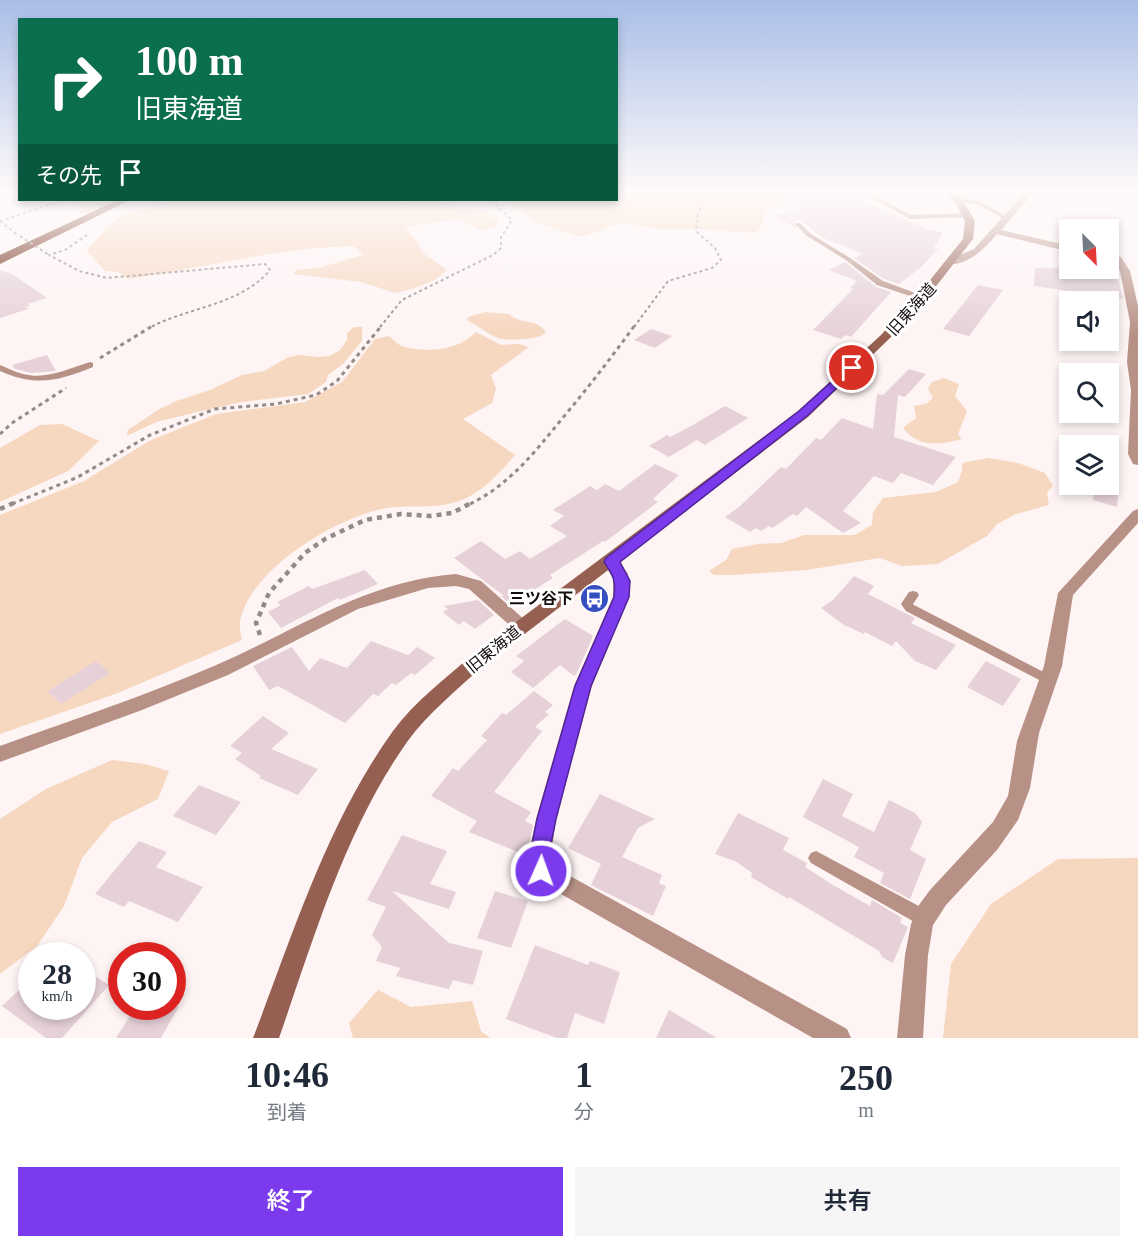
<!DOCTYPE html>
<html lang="ja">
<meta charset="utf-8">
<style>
:root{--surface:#fff;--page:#f6f6f7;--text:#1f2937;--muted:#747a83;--accent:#7c3aed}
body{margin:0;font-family:"Times New Roman","Noto Sans JP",serif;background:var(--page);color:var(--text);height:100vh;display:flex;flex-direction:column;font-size:22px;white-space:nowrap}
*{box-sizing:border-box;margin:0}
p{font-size:20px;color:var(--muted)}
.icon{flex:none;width:33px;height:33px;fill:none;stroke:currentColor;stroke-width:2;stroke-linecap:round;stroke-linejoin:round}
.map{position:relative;height:1038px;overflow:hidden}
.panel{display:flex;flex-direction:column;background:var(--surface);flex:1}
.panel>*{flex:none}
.banner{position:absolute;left:18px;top:18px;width:600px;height:183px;border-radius:0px;box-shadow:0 3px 9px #0003;background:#0b6e4f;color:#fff;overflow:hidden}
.needle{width:39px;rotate:156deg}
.fabs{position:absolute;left:1059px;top:219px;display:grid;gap:12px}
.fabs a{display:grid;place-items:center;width:60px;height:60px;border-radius:0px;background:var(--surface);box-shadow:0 3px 9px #0003;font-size:30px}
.speed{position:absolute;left:18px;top:942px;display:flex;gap:12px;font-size:30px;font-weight:700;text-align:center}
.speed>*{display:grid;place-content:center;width:78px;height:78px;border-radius:50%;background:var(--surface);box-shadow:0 3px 9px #0003;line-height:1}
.speed small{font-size:15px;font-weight:400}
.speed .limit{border:9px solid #d22;background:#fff;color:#111}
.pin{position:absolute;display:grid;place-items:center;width:51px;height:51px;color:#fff;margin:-26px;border:3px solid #fff;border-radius:50%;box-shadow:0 2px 6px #0007}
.me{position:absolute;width:66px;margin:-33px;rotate:2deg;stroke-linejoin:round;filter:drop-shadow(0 0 4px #0008)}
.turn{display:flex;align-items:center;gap:21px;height:126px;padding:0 18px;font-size:27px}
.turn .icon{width:78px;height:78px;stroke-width:2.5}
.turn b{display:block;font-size:42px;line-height:51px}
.then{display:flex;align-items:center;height:57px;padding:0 18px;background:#0003;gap:12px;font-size:22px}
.eta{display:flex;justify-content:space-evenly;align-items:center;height:102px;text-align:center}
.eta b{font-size:36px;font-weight:600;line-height:42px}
.primary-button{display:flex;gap:12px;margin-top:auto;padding:12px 18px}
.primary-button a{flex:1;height:69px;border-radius:0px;background:var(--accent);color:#fff;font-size:24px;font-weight:600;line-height:69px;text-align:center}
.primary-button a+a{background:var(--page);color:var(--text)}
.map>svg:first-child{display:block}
.green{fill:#f6d7c0}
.building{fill:#e6d1d8}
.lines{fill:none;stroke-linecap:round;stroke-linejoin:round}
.path-far2{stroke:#938a8a;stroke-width:2;stroke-dasharray:3 3;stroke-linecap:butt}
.path-far1{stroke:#938a8a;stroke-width:3;stroke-dasharray:4 4;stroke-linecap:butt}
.path{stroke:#938a8a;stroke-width:4.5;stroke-dasharray:5 5;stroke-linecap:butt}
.lane{fill:#b79186;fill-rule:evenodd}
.street{fill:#b79186;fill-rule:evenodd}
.secondary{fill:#956051;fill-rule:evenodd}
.highway{fill:#631c05;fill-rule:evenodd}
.path-bridge{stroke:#938a8a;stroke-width:2;stroke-dasharray:3 3;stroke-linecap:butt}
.route{fill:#7c3aed;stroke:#51269a;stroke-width:1.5}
.labels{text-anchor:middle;stroke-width:6;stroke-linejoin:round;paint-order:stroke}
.street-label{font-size:16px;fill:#150d0d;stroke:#fff}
.poi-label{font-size:16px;font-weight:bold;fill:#150d0d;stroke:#fff;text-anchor:end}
</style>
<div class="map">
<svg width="1138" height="1038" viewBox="0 0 1138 1038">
<rect width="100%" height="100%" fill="#fef4f4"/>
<!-- green -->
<g class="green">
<path d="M 617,191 L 775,191 L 783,202 L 776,206 L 767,207 L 761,227 L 755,233 L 700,229 L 656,229 L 622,222 L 584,236 L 575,235 L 536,222 L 515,208 L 510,200 L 616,200 Z"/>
<path d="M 75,200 L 117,200 L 94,212 L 81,214 L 80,212 L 84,205 L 73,201 Z"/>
<path d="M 188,200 L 391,200 L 396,202 L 484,211 L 499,220 L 494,228 L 481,230 L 458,219 L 405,227 L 417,241 L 423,253 L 447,270 L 435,280 L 412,289 L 395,293 L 361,282 L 293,274 L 296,270 L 322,267 L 363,255 L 353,246 C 277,248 203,268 128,279 L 118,272 L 105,271 L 87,251 C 100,234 115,216 137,210 C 155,206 171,209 188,200 Z"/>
<path d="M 485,312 L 509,314 C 519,324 538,319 546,332 C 540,338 531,338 523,339 C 492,342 493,334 467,320 L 468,317 Z"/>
<path d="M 354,327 L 362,327 L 362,341 L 343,364 L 328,375 L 326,382 L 308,394 L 242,402 L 202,411 L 156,422 L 127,436 L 128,430 L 158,410 L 176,401 L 210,390 L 242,375 L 264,371 L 287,358 L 298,355 L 319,357 L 330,356 L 340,350 L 347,340 L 347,333 Z"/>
<path d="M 476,332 L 501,345 L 519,344 L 529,347 L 491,375 L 496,389 L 492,403 L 463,419 L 515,455 C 499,473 482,493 459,501 C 435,510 410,504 386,508 C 337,517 249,569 240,622 C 239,628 241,635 242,640 L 118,693 L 0,734 L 0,515 L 84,481 L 149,441 L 216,414 L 305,402 L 342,382 L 375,339 L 389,336 C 394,340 399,346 405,347 C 428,353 460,350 476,332 Z"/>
<path d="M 944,378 L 959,384 L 955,396 L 967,411 L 958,434 L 962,439 C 940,445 918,448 903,428 L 916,418 L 914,406 L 926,404 L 933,398 L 928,389 L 932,382 Z"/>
<path d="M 62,424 L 99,441 L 68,471 L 0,502 L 0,448 L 40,425 Z"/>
<path d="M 988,458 L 1018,463 L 1045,473 L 1053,486 L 1047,492 L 1049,505 L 1016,514 L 997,524 L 987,536 L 938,564 L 902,566 L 880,558 L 807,570 L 732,575 L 714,575 L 709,571 L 726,560 L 732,549 L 758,544 L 781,543 L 804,535 L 854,535 L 872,525 L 873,512 L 883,498 L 936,492 L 958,482 L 962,471 L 962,463 Z"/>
<path d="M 112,760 L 145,764 L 169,771 L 158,799 L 112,822 L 82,858 L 64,906 L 37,946 L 0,974 L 0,819 L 46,789 Z"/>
<path d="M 1138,858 L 1138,1038 L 943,1038 L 951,964 L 991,904 L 1058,859 Z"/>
<path d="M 378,990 L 411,1007 L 472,1001 L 481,1031 L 490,1038 L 353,1038 L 349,1023 Z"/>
</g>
<!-- building -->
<g class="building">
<path d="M 835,194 L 855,194 L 868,203 L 930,230 L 943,233 L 934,248 L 938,249 L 921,267 L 899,284 L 884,279 L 854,258 L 863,254 L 821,237 L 802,221 L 794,221 L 797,229 L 773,215 L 801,209 L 786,200 Z"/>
<path d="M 845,262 L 876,287 L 891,292 L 851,337 L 845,335 L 841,339 L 813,330 L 853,289 L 850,288 L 857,281 L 829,270 Z"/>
<path d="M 1035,268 L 1116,269 L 1123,299 L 1034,286 Z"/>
<path d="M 0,271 L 11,273 L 47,298 L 28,304 L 30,306 L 26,307 L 28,309 L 0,318 Z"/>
<path d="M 978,285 L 1003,290 L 969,336 L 943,329 Z"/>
<path d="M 651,329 L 672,336 L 655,348 L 634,340 Z"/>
<path d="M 47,355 L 56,371 L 32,373 L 15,369 L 12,365 Z"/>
<path d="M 909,369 L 926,374 L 905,397 L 898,395 L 894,437 L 956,457 L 933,485 L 901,473 L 893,483 L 874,476 L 843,511 L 861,523 L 843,533 L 806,507 L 797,516 L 793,514 L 772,528 L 769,526 L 761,531 L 756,528 L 750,532 L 725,517 L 739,507 L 781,467 L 786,469 L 816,438 L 821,440 L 842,418 L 873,429 L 877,394 L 883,395 Z"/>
<path d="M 725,406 L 748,418 L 705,445 L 697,440 L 669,457 L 649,446 L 667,435 L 670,437 L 693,425 Z"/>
<path d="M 655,464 L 679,475 L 653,499 L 658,502 L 605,542 L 603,541 L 550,575 L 553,578 L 518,600 L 517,599 L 510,604 L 501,596 L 504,596 L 454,558 L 481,541 L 505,559 L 520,551 L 530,559 L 567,536 L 550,526 L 564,516 L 553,510 L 590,486 L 597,490 L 605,484 L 619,491 Z"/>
<path d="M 1095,484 L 1119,489 L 1117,507 L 1093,500 Z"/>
<path d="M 365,570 L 378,584 L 340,600 L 338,598 L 281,628 L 268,612 L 281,605 L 277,602 L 309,586 L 312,589 Z"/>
<path d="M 854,576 L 874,586 L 868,594 L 915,618 L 911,623 L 956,645 L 936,670 L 915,661 L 896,641 L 892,646 L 865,632 L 864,634 L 844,625 L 821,608 L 833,600 Z"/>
<path d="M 478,600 L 494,615 L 475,629 L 464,621 L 459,625 L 443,612 L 448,609 L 444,606 Z"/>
<path d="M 565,619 L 593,636 L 577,673 L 574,676 L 560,665 L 533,688 L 511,672 L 524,661 L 516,656 Z"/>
<path d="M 371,641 L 408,655 L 417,647 L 435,658 L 415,675 L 411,673 L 396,685 L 392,683 L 378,696 L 373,694 L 345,723 L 278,686 L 269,690 L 253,666 L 292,647 L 309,671 L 320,658 L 347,668 Z"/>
<path d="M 96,661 L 110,673 L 61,704 L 48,691 Z"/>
<path d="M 986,661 L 1021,679 L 1003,706 L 967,687 Z"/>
<path d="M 534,691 L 553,705 L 545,712 L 549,714 L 535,727 L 542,731 L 494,792 L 531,812 L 525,821 L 533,825 L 530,840 L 523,854 L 469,832 L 477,821 L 431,796 L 453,768 L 458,771 L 487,740 L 481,736 L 502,713 L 506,715 Z"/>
<path d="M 263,716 L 289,733 L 271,749 L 318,769 L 298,795 L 259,778 L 261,776 L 235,759 L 242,753 L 230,746 Z"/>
<path d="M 823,779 L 853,794 L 842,816 L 874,832 L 889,800 L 915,813 L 922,822 L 910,850 L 926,859 L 910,899 L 880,883 L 884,873 L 854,857 L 859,847 L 803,817 Z"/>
<path d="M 199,785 L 241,802 L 216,835 L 173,816 Z"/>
<path d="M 600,794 L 655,819 L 638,828 L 622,857 L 662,875 L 659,883 L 666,886 L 653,916 L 591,885 L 601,864 L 568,848 Z"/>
<path d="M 738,813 L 789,838 L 783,850 L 807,863 L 805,867 L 833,885 L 870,906 L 872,900 L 902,918 L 900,923 L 908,927 L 893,963 L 882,957 L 879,951 L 789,897 L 788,899 L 751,877 L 752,873 L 737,862 L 715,854 Z"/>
<path d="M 402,835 L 447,851 L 430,884 L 456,892 L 449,909 L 392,891 L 449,943 L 483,951 L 473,985 L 453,980 L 449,989 L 423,983 L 396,976 L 400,968 L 376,961 L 382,947 L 372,935 L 386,907 L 367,900 Z"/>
<path d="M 139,841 L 167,852 L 156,867 L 203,887 L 178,922 L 129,901 L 124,907 L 95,894 Z"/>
<path d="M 495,891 L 528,901 L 511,948 L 477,938 Z"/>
<path d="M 535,945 L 588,965 L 590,961 L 620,972 L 604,1024 L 575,1013 L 567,1038 L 557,1038 L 506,1019 Z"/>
<path d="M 82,968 L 109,985 L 62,1038 L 46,1038 L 2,1006 L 32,978 L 32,1006 L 82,1006 Z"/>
<path d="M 136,1006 L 179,1006 L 161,1038 L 116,1038 Z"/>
<path d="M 669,1010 L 717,1038 L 656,1038 Z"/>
</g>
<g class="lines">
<!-- path-far2 -->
<g class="path-far2">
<path d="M 0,221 L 65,200"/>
<path d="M 0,221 L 19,236"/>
<path d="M 87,235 L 65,250 L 49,255 L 79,271 L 107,278 L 265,264 L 270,270 C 241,305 189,307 151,327"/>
<path d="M 380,327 L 402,300 L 493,255 L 501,248 L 501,237 L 512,220 L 491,200"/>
<path d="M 634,327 L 668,281 L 712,268 L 721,260 L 715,248 L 697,232 L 696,223 L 705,191"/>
</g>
<!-- path-far1 -->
<g class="path-far1">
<path d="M 100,358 L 154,325"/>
<path d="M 0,434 L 12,423 L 66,388"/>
<path d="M 12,504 L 78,477 L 150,435 L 215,409 L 276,404 L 316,395 L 337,381 L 382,325"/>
<path d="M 470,504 C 509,485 534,453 561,420 C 587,389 611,358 635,325"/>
</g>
<!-- path -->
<g class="path">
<path d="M 0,509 L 16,502"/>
<path d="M 260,635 L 256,623 L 269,593 L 305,553 L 325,539 L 365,520 L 401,514 L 430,516 L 452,513 L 473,502"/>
</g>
<!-- lane -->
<g class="lane">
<path d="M 809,191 L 834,191 L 831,193 L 811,194 Z"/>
<path d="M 858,191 L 866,191 L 911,215 L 968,213 L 971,215 L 968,217 L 910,219 Z"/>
<path d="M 959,199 L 979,201 L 1009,218 L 1004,219 L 976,204 L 957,202 L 957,200 Z"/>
<path d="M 796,223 L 800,223 L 811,234 L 850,258 L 883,281 L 926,297 L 919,299 L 877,285 L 846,260 L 807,236 L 796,225 Z"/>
<path d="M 90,362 L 93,363 L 93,367 C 59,381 35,387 0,371 L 0,365 C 8,368 15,372 23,374 C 47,380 67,369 90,362 Z"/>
<path d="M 913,591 L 917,592 L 919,595 L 913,604 L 914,605 L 1053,677 L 1055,680 L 1053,683 L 1049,685 L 1045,683 L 906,611 L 901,604 L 909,592 Z"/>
<path d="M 816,851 L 930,912 L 932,918 L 930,924 L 924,926 L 918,924 L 811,863 L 808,858 L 811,853 Z"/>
</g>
<!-- street -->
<g class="street">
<path d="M 1026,191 L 1035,191 L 1001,230 L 1070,246 L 1070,252 L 997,234 C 985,248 968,266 948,264 L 948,260 L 974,249 Z"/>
<path d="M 1108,254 L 1121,257 L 1130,271 L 1138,306 L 1138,465 L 1133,464 L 1128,454 L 1131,390 L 1127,362 L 1130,322 L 1120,271 L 1113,261 L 1108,260 Z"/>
<path d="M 1138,509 L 1138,523 L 1073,595 L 1062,666 L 1039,733 L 1030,788 L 1018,820 L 997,850 L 946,905 L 933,925 L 928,955 L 923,1038 L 897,1038 L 905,955 L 911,924 L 919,905 L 930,890 L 993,822 L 1008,796 L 1017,741 L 1044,666 L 1058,593 L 1133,511 Z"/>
<path d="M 611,557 L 617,558 L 628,574 L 629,597 L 592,686 L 556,819 L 551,854 L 552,866 L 847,1029 L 851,1038 L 813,1038 L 533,878 L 530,871 L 529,854 L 536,819 L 574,686 L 613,597 L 613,578 L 603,562 L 605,558 Z"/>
<path d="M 456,574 L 481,581 L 527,622 L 530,626 L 527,630 L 521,632 L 515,630 L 469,589 L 456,586 L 428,588 L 358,609 L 228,675 L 142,710 L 0,762 L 0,746 C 72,720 144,696 214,666 C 296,631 364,581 456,574 Z"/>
</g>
<!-- secondary -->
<path class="secondary" d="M 944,191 L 953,191 L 962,199 L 975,221 L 973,239 L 930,294 L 889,339 L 808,417 L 484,665 C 458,689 428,713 407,742 C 345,830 314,938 279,1038 L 253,1038 C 293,934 327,823 393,731 C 414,702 445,679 472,655 L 798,411 L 881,335 L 922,290 L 963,239 L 965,221 L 955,202 Z"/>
<!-- highway -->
<path class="highway" d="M 118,200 L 130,200 L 0,264 L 0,255 Z"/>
<!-- path-bridge -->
<path class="path-bridge" d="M 20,236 L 49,255"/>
</g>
<!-- sky -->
<linearGradient id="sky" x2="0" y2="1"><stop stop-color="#a9bee7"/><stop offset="0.57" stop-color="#fffafa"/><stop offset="1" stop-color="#fffafa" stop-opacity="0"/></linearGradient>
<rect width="1138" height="336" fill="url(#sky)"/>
<!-- route -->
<path class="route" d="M 852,365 L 858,368 L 856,370 L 807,416 L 620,562 L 630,581 L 629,597 L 591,686 L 556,819 L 549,854 L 551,871 L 548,877 L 541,880 L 534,877 L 530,854 L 537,819 L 575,686 L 614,597 C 616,580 613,575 604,562 L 606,558 L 799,411 L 849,366 Z"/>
<!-- icons -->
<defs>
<symbol id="bus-disc" viewBox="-11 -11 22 22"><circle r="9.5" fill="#354ec0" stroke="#fff"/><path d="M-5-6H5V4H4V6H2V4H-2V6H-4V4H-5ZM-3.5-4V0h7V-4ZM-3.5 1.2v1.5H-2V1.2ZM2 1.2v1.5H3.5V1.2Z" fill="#fff"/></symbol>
</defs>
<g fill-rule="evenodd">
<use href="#bus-disc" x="578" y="582" width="33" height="33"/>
</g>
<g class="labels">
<!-- street labels -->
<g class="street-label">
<text transform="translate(911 309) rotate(-48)" y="6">旧東海道</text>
<text transform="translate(493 649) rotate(-39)" y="6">旧東海道</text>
</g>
<!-- poi labels -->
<g class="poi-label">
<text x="573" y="604">三ツ谷下</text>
</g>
</g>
</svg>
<div class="fabs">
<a><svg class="needle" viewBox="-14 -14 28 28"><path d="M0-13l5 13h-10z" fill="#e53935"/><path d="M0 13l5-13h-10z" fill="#747a83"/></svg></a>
<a><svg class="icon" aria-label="sound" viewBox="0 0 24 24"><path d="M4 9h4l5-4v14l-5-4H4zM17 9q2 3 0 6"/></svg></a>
<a><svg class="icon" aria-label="search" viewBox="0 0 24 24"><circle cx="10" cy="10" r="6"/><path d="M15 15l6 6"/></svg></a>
<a><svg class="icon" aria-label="layers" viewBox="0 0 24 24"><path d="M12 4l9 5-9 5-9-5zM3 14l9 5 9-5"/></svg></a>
</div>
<div class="speed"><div>28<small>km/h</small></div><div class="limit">30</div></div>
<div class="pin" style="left:852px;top:368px;background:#d93025"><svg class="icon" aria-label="arrive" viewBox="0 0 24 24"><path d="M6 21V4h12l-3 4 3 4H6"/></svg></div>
<svg class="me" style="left:541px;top:871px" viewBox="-20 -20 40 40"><circle r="17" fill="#7c3aed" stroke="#fff" stroke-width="3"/><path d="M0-11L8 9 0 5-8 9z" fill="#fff"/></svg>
<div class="banner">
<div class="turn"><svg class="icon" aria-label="right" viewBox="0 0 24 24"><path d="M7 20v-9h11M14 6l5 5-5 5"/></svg><div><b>100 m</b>旧東海道</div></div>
<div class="then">その先<svg class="icon" aria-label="arrive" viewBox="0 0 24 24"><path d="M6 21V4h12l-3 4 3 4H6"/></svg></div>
</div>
</div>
<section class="panel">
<div class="eta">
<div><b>10:46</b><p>到着</p></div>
<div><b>1</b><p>分</p></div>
<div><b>250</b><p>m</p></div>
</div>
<div class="primary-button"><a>終了</a><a>共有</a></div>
</section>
